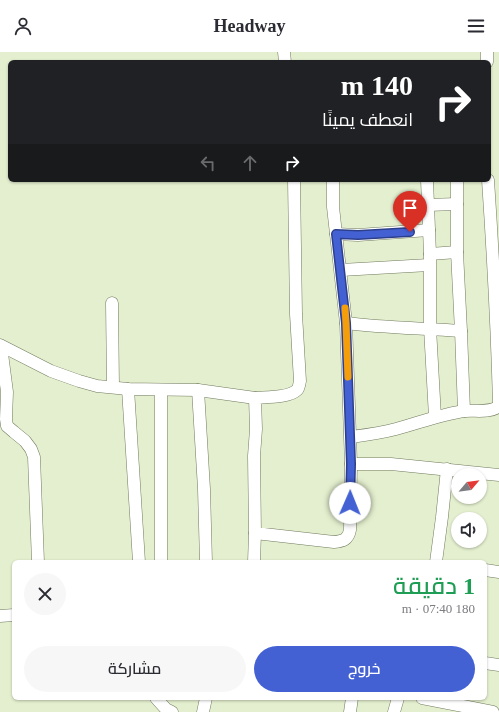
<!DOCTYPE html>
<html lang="ar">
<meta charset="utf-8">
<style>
:root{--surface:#fff;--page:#f7f7f7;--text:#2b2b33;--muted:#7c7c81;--accent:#4461d4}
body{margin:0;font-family:"Times New Roman",Cairo,serif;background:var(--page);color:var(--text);direction:rtl;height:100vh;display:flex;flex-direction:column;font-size:15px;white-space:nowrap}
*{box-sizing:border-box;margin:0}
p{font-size:13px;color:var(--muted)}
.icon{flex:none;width:22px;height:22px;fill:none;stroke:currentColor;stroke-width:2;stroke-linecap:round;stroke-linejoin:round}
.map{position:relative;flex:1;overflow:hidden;direction:ltr}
.drawer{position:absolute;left:12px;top:508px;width:475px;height:140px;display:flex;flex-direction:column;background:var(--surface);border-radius:6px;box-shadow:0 1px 3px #0004;direction:rtl}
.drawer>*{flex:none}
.top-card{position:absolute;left:8px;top:8px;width:483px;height:122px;border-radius:6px;box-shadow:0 1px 3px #0004;direction:rtl;background:#202124;color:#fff;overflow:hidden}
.needle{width:26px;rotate:61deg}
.tools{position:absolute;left:451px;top:416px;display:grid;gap:8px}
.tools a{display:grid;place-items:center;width:36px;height:36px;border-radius:50%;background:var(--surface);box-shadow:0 1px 3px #0004;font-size:20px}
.pin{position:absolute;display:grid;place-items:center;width:34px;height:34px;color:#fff;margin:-41px -17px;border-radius:50% 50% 50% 0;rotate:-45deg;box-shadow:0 0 4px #0007}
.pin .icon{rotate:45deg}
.me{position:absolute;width:44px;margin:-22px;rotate:1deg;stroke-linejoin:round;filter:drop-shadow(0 0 3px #0008)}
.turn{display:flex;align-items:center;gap:14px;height:84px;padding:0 12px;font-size:18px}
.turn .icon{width:52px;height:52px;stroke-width:2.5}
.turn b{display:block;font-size:28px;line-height:34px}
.lanes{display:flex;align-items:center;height:38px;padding:0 12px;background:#0003;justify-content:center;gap:20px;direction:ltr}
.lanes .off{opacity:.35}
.round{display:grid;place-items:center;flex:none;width:42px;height:42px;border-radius:21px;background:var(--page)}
.headline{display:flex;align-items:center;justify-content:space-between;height:68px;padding:0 12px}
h1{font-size:24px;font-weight:600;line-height:30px;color:#1e9e55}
.action{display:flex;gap:8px;margin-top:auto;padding:8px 12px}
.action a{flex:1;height:46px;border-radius:24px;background:var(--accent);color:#fff;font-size:16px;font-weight:600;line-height:46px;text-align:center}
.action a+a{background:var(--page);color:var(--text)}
header{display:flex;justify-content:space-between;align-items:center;height:52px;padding:0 12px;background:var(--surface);font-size:18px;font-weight:600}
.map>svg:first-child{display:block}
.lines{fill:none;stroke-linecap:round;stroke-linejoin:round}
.minor-casing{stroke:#707a5d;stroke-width:13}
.minor{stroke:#fff;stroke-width:12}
.route-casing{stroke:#2c3f8a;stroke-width:10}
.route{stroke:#4461d4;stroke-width:7}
.slow{stroke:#f59e0b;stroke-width:7}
</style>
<header><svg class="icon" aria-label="menu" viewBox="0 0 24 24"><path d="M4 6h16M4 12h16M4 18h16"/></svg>Headway<svg class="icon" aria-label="person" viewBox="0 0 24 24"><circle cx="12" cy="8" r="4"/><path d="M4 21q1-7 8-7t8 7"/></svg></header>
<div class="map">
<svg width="499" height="660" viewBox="0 0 499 660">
<rect width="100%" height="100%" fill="#e4efcf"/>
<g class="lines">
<defs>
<g id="minor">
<path d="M 284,0 L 285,10"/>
<path d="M 487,0 L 487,10"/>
<path d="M 294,128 L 296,262 L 300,329 C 299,333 299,336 297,338 C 289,346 265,345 255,346 L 256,377 L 254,404 L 255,481 L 334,490 C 343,489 348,488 350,478 L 351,412 L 346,271 L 333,155 L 333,128"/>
<path d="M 427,128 L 430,202 L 430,276 L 435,365"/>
<path d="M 457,128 L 457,200 L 461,279 L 464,359"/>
<path d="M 427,153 L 457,152"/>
<path d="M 336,182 L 358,183 L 429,178"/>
<path d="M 430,202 L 457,200"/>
<path d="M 341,218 L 429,213"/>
<path d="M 112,251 L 113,335"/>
<path d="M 346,271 C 385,276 423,276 461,279"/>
<path d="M 0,293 L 51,319 L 79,329 L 97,334 L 128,337 L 198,338 L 255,346"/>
<path d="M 1,294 L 7,340 L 6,367 L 7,374 L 14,380 L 25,389 L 31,397 L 34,405 L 38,510"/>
<path d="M 128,337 L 139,510"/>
<path d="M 161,338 L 161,510"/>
<path d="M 198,338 L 204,437 L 206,510"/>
<path d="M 351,385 C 366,383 381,381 396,377 C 419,371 441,362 465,359 C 475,358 489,361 498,355 L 499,351 C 497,277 493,202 488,128"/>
<path d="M 351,412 L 391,412 L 499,423"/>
<path d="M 254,510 L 255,481"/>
<path d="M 436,510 L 442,465 L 447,417"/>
<path d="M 485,518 L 499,520"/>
<path d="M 0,564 L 14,563"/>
<path d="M 485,611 L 499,613"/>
<path d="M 156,646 L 166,657 L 172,660"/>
<path d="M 422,646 L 493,660"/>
<path d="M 203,660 L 206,646"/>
<path d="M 350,660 L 352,646"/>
<path d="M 394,660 L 398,646"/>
</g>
</defs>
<!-- minor casing -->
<use href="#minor" class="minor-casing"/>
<!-- minor -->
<use href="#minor" class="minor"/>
</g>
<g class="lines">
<defs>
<path id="route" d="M 350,451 L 351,412 L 346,271 L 336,182 L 358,183 L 410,180"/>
</defs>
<!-- route casing -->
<use href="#route" class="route-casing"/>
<!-- route -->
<use href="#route" class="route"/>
<!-- slow -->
<path class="slow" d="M 345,256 L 346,271 L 348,325"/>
</g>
</svg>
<div class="tools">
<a><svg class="needle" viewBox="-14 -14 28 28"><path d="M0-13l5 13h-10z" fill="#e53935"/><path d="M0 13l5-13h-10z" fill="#7c7c81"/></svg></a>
<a><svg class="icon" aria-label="sound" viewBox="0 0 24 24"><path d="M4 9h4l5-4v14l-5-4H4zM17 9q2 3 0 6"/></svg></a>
</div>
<div class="pin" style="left:410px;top:180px;background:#d93025"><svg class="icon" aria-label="arrive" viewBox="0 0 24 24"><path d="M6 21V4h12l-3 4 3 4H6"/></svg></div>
<svg class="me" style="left:350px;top:451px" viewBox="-20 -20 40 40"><circle r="19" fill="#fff"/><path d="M0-13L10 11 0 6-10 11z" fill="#4461d4"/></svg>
<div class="top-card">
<div class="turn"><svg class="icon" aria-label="right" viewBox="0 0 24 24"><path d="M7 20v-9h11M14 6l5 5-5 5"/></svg><div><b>140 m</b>انعطف يمينًا</div></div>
<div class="lanes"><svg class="icon off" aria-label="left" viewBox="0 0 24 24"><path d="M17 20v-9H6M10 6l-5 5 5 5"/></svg><svg class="icon off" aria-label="ahead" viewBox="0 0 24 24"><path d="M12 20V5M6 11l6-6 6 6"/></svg><svg class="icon" aria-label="right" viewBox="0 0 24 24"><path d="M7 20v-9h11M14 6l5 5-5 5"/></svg></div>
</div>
<section class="drawer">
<div class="headline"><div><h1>1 دقيقة</h1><p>180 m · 07:40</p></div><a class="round"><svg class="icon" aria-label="close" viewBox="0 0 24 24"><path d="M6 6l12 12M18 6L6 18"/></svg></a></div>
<div class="action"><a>خروج</a><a>مشاركة</a></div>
</section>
</div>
